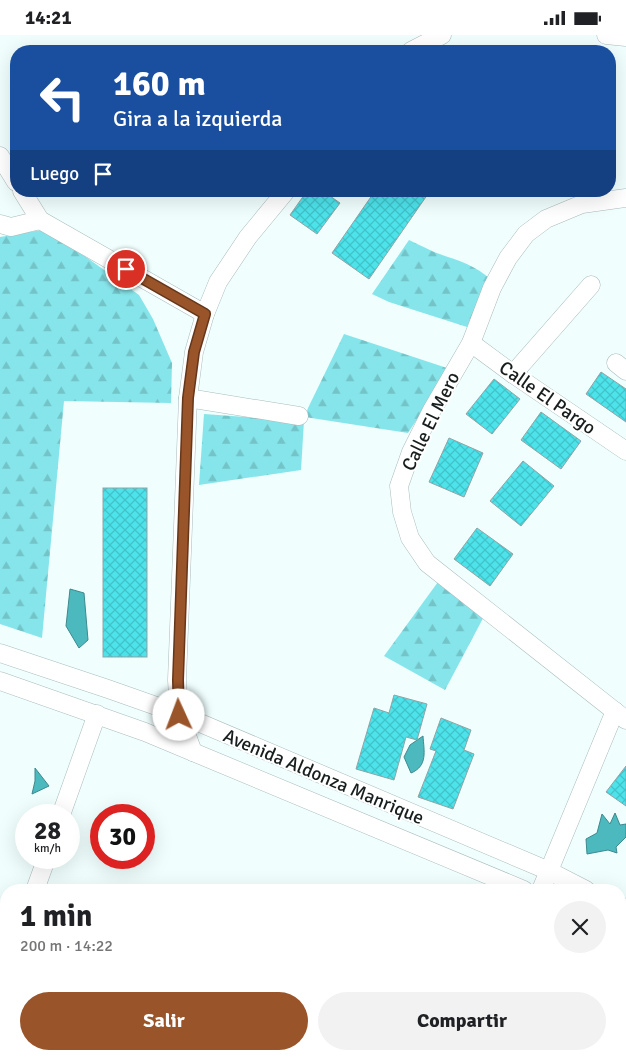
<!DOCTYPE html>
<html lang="es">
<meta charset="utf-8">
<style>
:root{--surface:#fff;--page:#f2f2f2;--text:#202124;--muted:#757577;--accent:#9a5429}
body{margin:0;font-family:Signika,sans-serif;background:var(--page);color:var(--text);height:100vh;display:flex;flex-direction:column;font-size:19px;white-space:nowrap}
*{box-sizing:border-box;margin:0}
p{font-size:16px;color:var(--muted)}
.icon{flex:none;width:28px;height:28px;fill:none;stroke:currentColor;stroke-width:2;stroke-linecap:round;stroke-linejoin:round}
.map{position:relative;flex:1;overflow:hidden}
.sheet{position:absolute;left:0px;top:849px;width:626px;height:176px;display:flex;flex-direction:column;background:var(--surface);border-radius:20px 20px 0 0;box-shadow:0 5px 20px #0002}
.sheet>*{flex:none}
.guide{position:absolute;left:10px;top:10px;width:606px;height:152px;border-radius:20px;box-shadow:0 5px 20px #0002;background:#1a4fa0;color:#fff;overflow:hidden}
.speed{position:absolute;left:15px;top:769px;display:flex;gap:10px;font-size:25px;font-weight:700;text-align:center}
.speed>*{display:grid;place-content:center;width:65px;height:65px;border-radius:50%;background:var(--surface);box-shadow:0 5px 20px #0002;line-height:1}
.speed small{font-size:12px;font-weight:400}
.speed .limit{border:8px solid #d22;background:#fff;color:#111}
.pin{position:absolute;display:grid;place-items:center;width:42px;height:42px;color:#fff;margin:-21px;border:2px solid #fff;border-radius:50%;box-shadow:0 1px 5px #0007}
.me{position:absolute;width:55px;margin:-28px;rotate:358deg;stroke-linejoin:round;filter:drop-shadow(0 0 4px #0008)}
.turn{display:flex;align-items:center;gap:18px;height:105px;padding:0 20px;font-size:22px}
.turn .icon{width:65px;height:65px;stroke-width:2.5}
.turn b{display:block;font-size:35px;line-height:42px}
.then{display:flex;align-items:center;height:48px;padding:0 20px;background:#0003;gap:10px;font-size:19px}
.round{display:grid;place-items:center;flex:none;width:52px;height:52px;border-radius:26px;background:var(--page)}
.summary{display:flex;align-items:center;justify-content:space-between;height:85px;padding:0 20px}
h1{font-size:30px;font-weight:700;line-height:38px}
.action{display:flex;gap:10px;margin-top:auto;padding:10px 20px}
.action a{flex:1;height:58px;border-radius:30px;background:var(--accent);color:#fff;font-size:20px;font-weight:700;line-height:58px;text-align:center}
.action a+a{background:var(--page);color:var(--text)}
.status{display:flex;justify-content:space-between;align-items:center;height:35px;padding:0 25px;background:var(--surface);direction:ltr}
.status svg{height:14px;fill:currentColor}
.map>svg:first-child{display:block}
.forest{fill:url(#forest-firs)}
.water{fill:#4bb9be;stroke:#3c8a8e}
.building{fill:url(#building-cross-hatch);stroke:#93a3a3}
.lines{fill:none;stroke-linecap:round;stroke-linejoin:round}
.minor-casing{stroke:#abbbbc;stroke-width:19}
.minor{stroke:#fff;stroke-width:18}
.route-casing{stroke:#64371b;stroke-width:12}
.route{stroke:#9a5429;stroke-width:9}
.labels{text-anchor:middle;stroke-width:4;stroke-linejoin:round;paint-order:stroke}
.street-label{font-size:19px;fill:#181e1e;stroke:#fff}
</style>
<div class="status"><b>14:21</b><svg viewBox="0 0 49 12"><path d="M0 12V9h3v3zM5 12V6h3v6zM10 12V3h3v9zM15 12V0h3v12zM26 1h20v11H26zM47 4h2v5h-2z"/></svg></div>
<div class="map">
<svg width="626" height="1024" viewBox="0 0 626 1024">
<defs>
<pattern id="forest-firs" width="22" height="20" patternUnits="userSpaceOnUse" patternTransform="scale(1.25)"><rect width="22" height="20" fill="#86e5ea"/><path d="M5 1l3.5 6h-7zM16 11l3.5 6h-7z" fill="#73c4c8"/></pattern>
<pattern id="building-cross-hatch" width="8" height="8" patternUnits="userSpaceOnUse" patternTransform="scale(1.25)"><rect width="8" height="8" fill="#4de3eb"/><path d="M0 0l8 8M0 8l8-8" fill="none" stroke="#42c2c9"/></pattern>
</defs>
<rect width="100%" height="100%" fill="#f0fefe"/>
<!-- forest -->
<g class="forest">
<path d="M 47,194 L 139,260 L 153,284 L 172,328 L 171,368 L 64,366 L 42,603 L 0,589 L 0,202 Z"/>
<path d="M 409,205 C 417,209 426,213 434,217 C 455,225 475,229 491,245 L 467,292 L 389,267 L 372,259 Z"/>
<path d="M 344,299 L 450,334 L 408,398 L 305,382 L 308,373 Z"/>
<path d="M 204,379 L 304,386 L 301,435 L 199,450 Z"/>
<path d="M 446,536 L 489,572 L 445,655 L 384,621 Z"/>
</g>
<!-- water -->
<g class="water">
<path d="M 70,554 L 84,558 L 88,605 L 79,613 L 66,591 Z"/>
<path d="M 423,701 C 424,716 428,731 411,738 L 404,722 L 410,710 Z"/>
<path d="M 35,733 L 49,751 L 32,759 L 35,746 Z"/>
<path d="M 615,778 L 620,790 L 626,789 L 626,802 L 616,812 L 617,818 L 608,815 L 587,819 L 586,804 L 597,798 L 602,779 L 610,789 Z"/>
</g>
<!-- building -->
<g class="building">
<path d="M 307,156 L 323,156 L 340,168 L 317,199 L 290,180 Z"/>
<path d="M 375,156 L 430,156 L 369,244 L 332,218 Z"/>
<path d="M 601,337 L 626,354 L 626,387 L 586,359 Z"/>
<path d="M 494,344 L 520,364 L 492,399 L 466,379 Z"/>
<path d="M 541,377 L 581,406 L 561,434 L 521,405 Z"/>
<path d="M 449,403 L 483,418 L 464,462 L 429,447 Z"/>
<path d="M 523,426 L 554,451 L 521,491 L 490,466 Z"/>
<rect x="103" y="453" width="44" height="169"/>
<path d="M 477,493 L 513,519 L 490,551 L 454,524 Z"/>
<path d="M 394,660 L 427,669 L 417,705 L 406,702 L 394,745 L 356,734 L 374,673 L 389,678 Z"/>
<path d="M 441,683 L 471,695 L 464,715 L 474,719 L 453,774 L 418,762 L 436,716 L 430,714 Z"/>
<path d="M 626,731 L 626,771 L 606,757 Z"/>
</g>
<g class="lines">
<defs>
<g id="minor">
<path d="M 606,0 L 626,2"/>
<path d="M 411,16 L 442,0"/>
<path d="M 0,121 L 16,147"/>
<path d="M 22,156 L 40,185 L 205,279"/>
<path d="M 626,163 L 582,169 L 546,184 L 526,199 L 508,223 L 492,253 L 471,308 L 432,375 L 411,417 L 399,451 L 402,477 L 410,503 L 427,528 L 626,685"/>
<path d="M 0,189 L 11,192 L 40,185"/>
<path d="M 471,308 L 513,339 L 626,416"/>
<path d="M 616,328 L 626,336"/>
<path d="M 513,339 L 591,250"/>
<path d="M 188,363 L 299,381"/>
<path d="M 0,618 L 108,654 L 179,679 L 549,836 L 586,855"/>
<path d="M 0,646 L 145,697 L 524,855"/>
<path d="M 193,717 L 179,679 L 177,645 L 188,363 L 194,317 L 205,279 L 218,247 L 248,202 L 286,156"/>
<path d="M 61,780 L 97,679"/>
<path d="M 35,855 L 47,822"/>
<path d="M 541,855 L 615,676"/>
<path d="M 620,871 L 626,873"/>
<path d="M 620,893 L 626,896"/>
<path d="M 299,1019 L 306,1024"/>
<path d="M 525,1019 L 536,1024"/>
<path d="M 453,1024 L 456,1019"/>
</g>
</defs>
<!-- minor casing -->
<use href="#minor" class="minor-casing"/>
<!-- minor -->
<use href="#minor" class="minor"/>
</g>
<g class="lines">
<defs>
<path id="route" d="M 126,234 L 205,279 L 194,317 L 188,363 L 178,645 L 179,680"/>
</defs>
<!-- route casing -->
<use href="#route" class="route-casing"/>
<!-- route -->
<use href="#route" class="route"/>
</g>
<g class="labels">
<!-- street labels -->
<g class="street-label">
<text transform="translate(548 362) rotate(35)" y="7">Calle El Pargo</text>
<text transform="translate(430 386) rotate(-64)" y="7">Calle El Mero</text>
<text transform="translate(324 741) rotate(23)" y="7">Avenida Aldonza Manrique</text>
</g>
</g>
</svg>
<div class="speed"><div>28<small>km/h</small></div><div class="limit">30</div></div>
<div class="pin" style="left:126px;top:234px;background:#d93025"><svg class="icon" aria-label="arrive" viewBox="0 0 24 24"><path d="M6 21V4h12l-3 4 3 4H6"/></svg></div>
<svg class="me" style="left:179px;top:680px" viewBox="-20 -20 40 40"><circle r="19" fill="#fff"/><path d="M0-13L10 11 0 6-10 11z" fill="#9a5429"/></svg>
<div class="guide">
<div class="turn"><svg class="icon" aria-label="left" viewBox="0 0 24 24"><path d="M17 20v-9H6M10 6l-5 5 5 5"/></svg><div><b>160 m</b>Gira a la izquierda</div></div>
<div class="then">Luego<svg class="icon" aria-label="arrive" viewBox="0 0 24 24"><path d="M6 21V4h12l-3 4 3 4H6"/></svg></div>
</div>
<section class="sheet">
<div class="summary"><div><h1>1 min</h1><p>200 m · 14:22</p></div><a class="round"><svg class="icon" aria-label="close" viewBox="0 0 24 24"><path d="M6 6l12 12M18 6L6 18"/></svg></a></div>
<div class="action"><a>Salir</a><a>Compartir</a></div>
</section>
</div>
